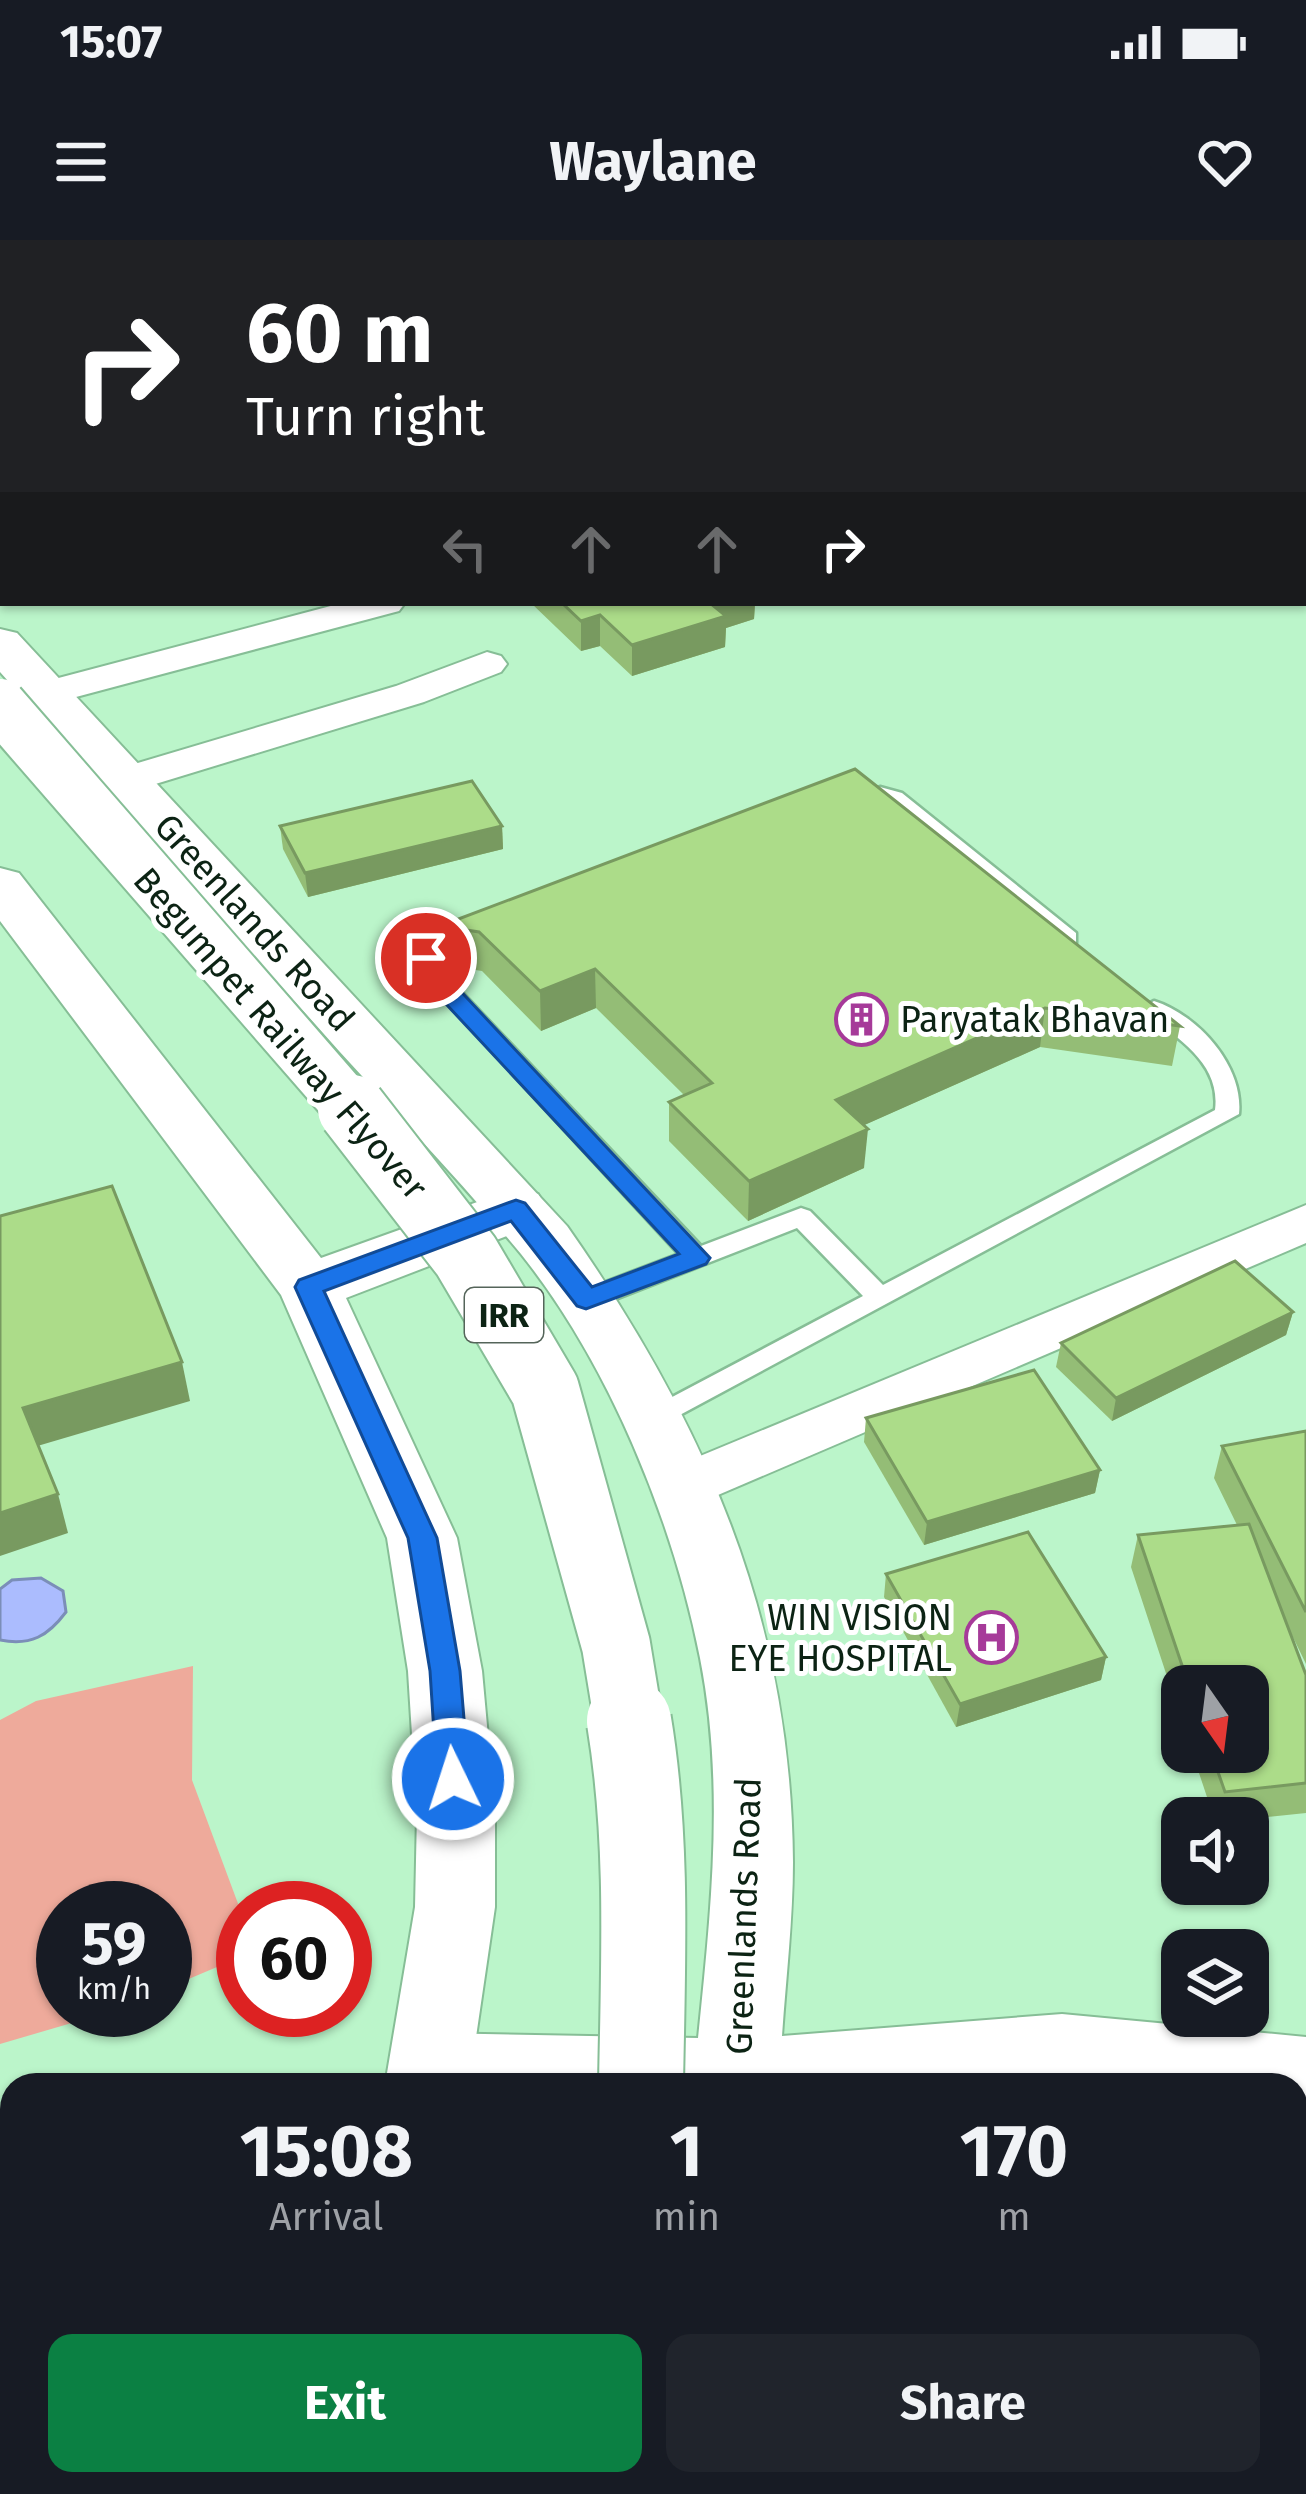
<!DOCTYPE html>
<style>
:root{--surface:#171b24;--page:#20242c;--text:#f1f3f6;--muted:#9ea1a6;--accent:#0b8043}
body{margin:0;font-family:"Fira Sans",sans-serif;background:var(--page);color:var(--text);height:100vh;display:flex;flex-direction:column;font-size:45px;white-space:nowrap}
*{box-sizing:border-box;margin:0}
p{font-size:39px;color:var(--muted)}
.icon{flex:none;width:66px;height:66px;fill:none;stroke:currentColor;stroke-width:2;stroke-linecap:round;stroke-linejoin:round}
.map{position:relative;flex:1;overflow:hidden}
.drawer{position:absolute;left:0px;top:1833px;width:1308px;height:423px;display:flex;flex-direction:column;background:var(--surface);border-radius:36px 36px 0 0;box-shadow:0 3px 9px #0004}
.drawer>*{flex:none}
.banner{position:absolute;left:0px;top:0px;width:1308px;height:366px;box-shadow:0 3px 9px #0004;background:#202124;color:#fff;overflow:hidden}
.needle{width:78px;rotate:166deg}
.fabs{position:absolute;left:1161px;top:1425px;display:grid;gap:24px}
.fabs a{display:grid;place-items:center;width:108px;height:108px;border-radius:24px;background:var(--surface);box-shadow:0 3px 9px #0004;font-size:60px}
.speed{position:absolute;left:36px;top:1641px;display:flex;gap:24px;font-size:60px;font-weight:700;text-align:center}
.speed>*{display:grid;place-content:center;width:156px;height:156px;border-radius:50%;background:var(--surface);box-shadow:0 3px 9px #0004;line-height:1}
.speed small{font-size:30px;font-weight:400}
.speed .limit{border:18px solid #d22;background:#fff;color:#111}
.pin{position:absolute;display:grid;place-items:center;width:102px;height:102px;color:#fff;margin:-51px;border:6px solid #fff;border-radius:50%;box-shadow:0 3px 12px #0007}
.me{position:absolute;width:132px;margin:-66px;rotate:356deg;stroke-linejoin:round;filter:drop-shadow(0 0 9px #0008)}
.turn{display:flex;align-items:center;gap:42px;height:252px;padding:0 48px;font-size:54px}
.turn .icon{width:156px;height:156px;stroke-width:2.5}
.turn b{display:block;font-size:84px;line-height:102px}
.lanes{display:flex;align-items:center;height:114px;padding:0 48px;background:#0003;justify-content:center;gap:60px;direction:ltr}
.lanes .off{opacity:.35}
.eta{display:flex;justify-content:space-evenly;align-items:center;height:204px;text-align:center}
.eta b{font-size:72px;font-weight:700;line-height:84px}
.cta{display:flex;gap:24px;margin-top:auto;padding:24px 48px}
.cta a{flex:1;height:138px;border-radius:24px;background:var(--accent);color:#fff;font-size:48px;font-weight:700;line-height:138px;text-align:center}
.cta a+a{background:var(--page);color:var(--text)}
.status{display:flex;justify-content:space-between;align-items:center;height:84px;padding:0 60px;background:var(--surface);direction:ltr}
.status svg{height:33px;fill:currentColor}
header{display:flex;justify-content:space-between;align-items:center;height:156px;padding:0 48px;background:var(--surface);font-size:54px;font-weight:700}
.map>svg:first-child{display:block}
.green{fill:#eeaa9b}
.water{fill:#abbcfe;stroke:#7b8eb8;stroke-width:3}
.lines{fill:none;stroke-linecap:round;stroke-linejoin:round}
.lane-casing{stroke:#86be96;stroke-width:5}
.street-casing{stroke:#86be96;stroke-width:4}
.secondary-casing{stroke:#86be96;stroke-width:4}
.primary-casing{stroke:#86be96;stroke-width:4}
.lane{fill:#fff;fill-rule:evenodd}
.street{fill:#fff;fill-rule:evenodd}
.secondary{fill:#fff;fill-rule:evenodd}
.primary{fill:#fff;fill-rule:evenodd}
.rail-casing{stroke:#385741;stroke-width:16}
.rail{stroke:#fff;stroke-width:12;stroke-dasharray:34;stroke-linecap:butt}
.primary-bridge-far2-casing{stroke:#86be96;stroke-width:56;stroke-linecap:butt}
.primary-bridge-far1-casing{stroke:#86be96;stroke-width:72;stroke-linecap:butt}
.primary-bridge-casing{stroke:#86be96;stroke-width:88;stroke-linecap:butt}
.primary-bridge-far2{stroke:#fff;stroke-width:52}
.primary-bridge-far1{stroke:#fff;stroke-width:68}
.primary-bridge{stroke:#fff;stroke-width:84}
.wall{fill:#94bd76}
.shaded-wall{fill:#789a60}
.building{fill:#acdc89;stroke:#789a60;stroke-width:3}
.route{fill:#1a73e8;stroke:#114b97;stroke-width:3}
.labels{text-anchor:middle;stroke-width:10;stroke-linejoin:round;paint-order:stroke}
.shield{fill:#fff;stroke:#55655a;stroke-width:3}
.shield-label{font-size:33px;font-weight:bold;fill:#0c2314}
.street-label{font-size:36px;fill:#0c2314;stroke:#fff}
.poi-label{font-size:36px;fill:#0c2314;stroke:#fff;text-anchor:start}
</style>
<div class="status"><b>15:07</b><svg viewBox="0 0 49 12"><path d="M0 12V9h3v3zM5 12V6h3v6zM10 12V3h3v9zM15 12V0h3v12zM26 1h20v11H26zM47 4h2v5h-2z"/></svg></div>
<header><svg class="icon" aria-label="menu" viewBox="0 0 24 24"><path d="M4 6h16M4 12h16M4 18h16"/></svg>Waylane<svg class="icon" aria-label="heart" viewBox="0 0 24 24"><path d="M12 20l-8-8c-3-5 5-10 8-4 3-6 11-1 8 4z"/></svg></header>
<div class="map">
<svg width="1306" height="2254" viewBox="0 0 1306 2254">
<rect width="100%" height="100%" fill="#bbf5ca"/>
<!-- green -->
<path class="green" d="M 193,1426 L 192,1540 L 243,1677 L 243,1716 L 165,1749 L 165,1668 L 63,1668 L 63,1770 L 116,1770 L 0,1804 L 0,1480 L 36,1461 Z"/>
<!-- water -->
<path class="water" d="M 41,1338 L 63,1351 L 66,1372 C 48,1396 31,1406 0,1400 L 0,1349 L 12,1340 Z"/>
<g class="lines">
<defs>
<g id="lane">
<path d="M 148,0 L 164,0 L 165,3 L 149,3 Z"/>
<path d="M 284,0 L 327,0 L 282,3 Z"/>
<path d="M 631,0 L 651,0 L 629,3 Z"/>
<rect x="0" y="28" width="3" height="10"/>
<path d="M 3,71 L 3,81 L 0,82 L 0,72 Z"/>
<path d="M 880,547 L 902,553 L 1076,693 L 1076,703 L 1060,703 L 888,561 L 853,567 L 842,561 Z"/>
<path d="M 473,692 L 481,694 L 481,704 L 440,719 L 438,727 L 701,1006 L 801,968 L 810,971 L 883,1045 L 1215,870 C 1221,823 1178,799 1146,773 L 1142,768 L 1154,761 C 1198,775 1244,826 1239,874 L 650,1191 L 640,1188 L 636,1181 L 640,1174 L 863,1056 L 797,988 L 595,1067 L 577,1067 L 573,1060 L 577,1053 L 679,1014 L 417,730 L 414,724 L 423,709 Z"/>
</g>
<g id="street">
<path d="M 342,363 L 405,363 L 399,371 L 46,465 L 32,461 L 26,453 L 32,445 Z"/>
<path d="M 487,412 L 501,416 L 507,424 L 501,432 L 424,462 L 126,553 L 111,549 L 105,540 L 111,531 L 396,446 Z"/>
<path d="M 1306,965 L 1306,1003 L 704,1261 L 684,1268 L 664,1261 L 656,1246 L 664,1231 Z"/>
</g>
<g id="secondary">
<path d="M 0,389 L 17,393 L 567,986 C 705,1183 791,1377 793,1622 C 793,1680 786,1738 782,1796 L 1062,1774 L 1306,1797 L 1306,1875 L 1296,1874 L 1296,1845 L 396,1845 L 390,1832 L 402,1804 L 432,1793 L 698,1798 C 711,1671 725,1545 700,1418 C 673,1281 609,1124 521,1014 C 456,935 383,861 315,784 C 210,667 105,549 0,432 Z"/>
<path d="M 1296,1915 L 1306,1917 L 1306,2001 L 1296,1999 Z"/>
<path d="M 656,2244 L 750,2244 L 748,2254 L 654,2254 Z"/>
</g>
<g id="primary">
<path d="M 0,628 L 19,633 L 321,1018 L 516,948 L 538,954 L 547,969 L 538,984 L 346,1058 L 457,1298 L 482,1431 L 495,1574 L 495,1667 L 469,1845 L 385,1845 L 415,1667 L 417,1574 L 408,1431 L 387,1298 L 281,1055 L 0,681 Z"/>
<path d="M 271,2244 L 365,2244 L 362,2254 L 268,2254 Z"/>
<path d="M 455,2244 L 630,2244 L 628,2254 L 451,2254 Z"/>
</g>
</defs>
<!-- lane casing -->
<use href="#lane" class="lane-casing"/>
<!-- street casing -->
<use href="#street" class="street-casing"/>
<!-- secondary casing -->
<use href="#secondary" class="secondary-casing"/>
<!-- primary casing -->
<use href="#primary" class="primary-casing"/>
<!-- lane -->
<use href="#lane" class="lane"/>
<!-- street -->
<use href="#street" class="street"/>
<!-- secondary -->
<use href="#secondary" class="secondary"/>
<!-- primary -->
<use href="#primary" class="primary"/>
<defs>
<g id="rail">
<path d="M 1296,1906 L 1306,1904"/>
<path d="M 1296,1960 L 1306,1958"/>
<path d="M 578,2254 L 591,2244"/>
<path d="M 673,2254 L 685,2244"/>
</g>
</defs>
<!-- rail casing -->
<use href="#rail" class="rail-casing"/>
<!-- rail -->
<use href="#rail" class="rail"/>
<defs>
<path id="primary-bridge-far2" d="M 0,465 L 354,872"/>
<path id="primary-bridge-far1" d="M 352,869 L 466,1016 L 545,1150 L 616,1405 L 629,1484"/>
<path id="primary-bridge" d="M 629,1481 C 649,1601 643,1723 641,1845"/>
</defs>
<!-- primary-bridge-far2 casing -->
<use href="#primary-bridge-far2" class="primary-bridge-far2-casing"/>
<!-- primary-bridge-far1 casing -->
<use href="#primary-bridge-far1" class="primary-bridge-far1-casing"/>
<!-- primary-bridge casing -->
<use href="#primary-bridge" class="primary-bridge-casing"/>
<!-- primary-bridge-far2 -->
<use href="#primary-bridge-far2" class="primary-bridge-far2"/>
<!-- primary-bridge-far1 -->
<use href="#primary-bridge-far1" class="primary-bridge-far1"/>
<!-- primary-bridge -->
<use href="#primary-bridge" class="primary-bridge"/>
</g>
<!-- wall -->
<g class="wall">
<path d="M 531,363 L 755,363 L 754,379 L 726,388 L 725,407 L 632,436 L 600,406 L 581,411 Z"/>
<path d="M 280,586 L 502,586 L 503,609 L 308,657 L 283,609 Z"/>
<path d="M 440,686 L 1180,786 L 1172,826 L 1040,807 L 864,885 L 864,928 L 748,981 L 669,901 L 669,862 L 684,855 L 596,768 L 541,791 L 482,731 L 443,725 Z"/>
<path d="M 1293,1072 L 1286,1095 L 1112,1181 L 1056,1127 L 1061,1103 Z"/>
<path d="M 866,1178 L 1100,1230 L 1095,1253 L 924,1305 L 864,1202 Z"/>
<path d="M 1306,1191 L 1306,1424 L 1289,1389 L 1306,1435 L 1306,1573 L 1248,1579 L 1214,1578 L 1192,1512 L 1248,1512 L 1248,1446 L 1182,1446 L 1182,1482 L 1131,1327 L 1138,1295 L 1237,1285 L 1214,1238 L 1222,1206 Z"/>
<path d="M 886,1334 L 1106,1417 L 1101,1440 L 956,1487 L 884,1357 Z"/>
</g>
<!-- shaded-wall -->
<g class="shaded-wall">
<path d="M 709,363 L 755,363 L 754,379 L 726,388 L 725,407 L 632,436 L 632,405 Z"/>
<path d="M 600,375 L 600,406 L 581,411 L 581,381 Z"/>
<path d="M 502,586 L 503,609 L 308,657 L 305,633 Z"/>
<path d="M 595,729 L 596,768 L 541,791 L 540,751 Z"/>
<path d="M 1045,768 L 1040,807 L 833,899 L 836,860 Z"/>
<path d="M 868,889 L 864,928 L 748,981 L 749,941 Z"/>
<path d="M 1293,1072 L 1286,1095 L 1112,1181 L 1116,1158 Z"/>
<path d="M 182,1122 L 190,1161 L 34,1207 L 23,1168 Z"/>
<path d="M 1100,1230 L 1095,1253 L 924,1305 L 927,1282 Z"/>
<path d="M 58,1254 L 68,1293 L 0,1316 L 0,1273 Z"/>
<path d="M 1106,1417 L 1101,1440 L 956,1487 L 960,1464 Z"/>
</g>
<!-- building -->
<g class="building">
<rect x="1305" y="47" width="1" height="81"/>
<path d="M 562,363 L 710,363 L 726,376 L 632,405 L 600,375 L 581,381 Z"/>
<path d="M 855,529 L 1180,786 L 1045,768 L 836,860 L 868,889 L 749,941 L 669,862 L 712,843 L 595,729 L 540,751 L 479,692 L 440,686 Z"/>
<path d="M 472,541 L 502,586 L 305,633 L 280,586 Z"/>
<path d="M 112,946 L 182,1122 L 23,1168 L 58,1254 L 0,1273 L 0,976 Z"/>
<path d="M 1235,1021 L 1293,1072 L 1116,1158 L 1061,1103 Z"/>
<path d="M 1034,1130 L 1100,1230 L 927,1282 L 866,1178 Z"/>
<path d="M 1306,1191 L 1306,1372 L 1222,1206 Z"/>
<path d="M 1249,1284 L 1306,1435 L 1306,1543 L 1225,1552 L 1211,1512 L 1248,1512 L 1248,1446 L 1189,1446 L 1138,1295 Z"/>
<path d="M 1028,1292 L 1106,1417 L 960,1464 L 886,1334 Z"/>
<path d="M 959,2244 L 1273,2244 L 1274,2254 L 956,2254 Z"/>
</g>
<!-- route -->
<path class="route" d="M 426,711 L 434,713 L 439,728 L 710,1018 L 706,1024 L 586,1069 L 577,1066 L 511,981 L 324,1051 L 437,1298 L 460,1431 L 469,1539 L 464,1548 L 453,1552 L 442,1548 L 437,1539 L 430,1431 L 408,1298 L 295,1047 L 299,1040 L 516,960 L 525,963 L 592,1047 L 679,1014 L 419,735 L 414,718 Z"/>
<!-- icons -->
<defs>
<symbol id="building-ring" viewBox="-11 -11 22 22"><circle r="9.5" fill="#fff" stroke="#a63a99" stroke-width="1.5"/><path d="M-4-6H4V6H1V3H-1V6H-4ZM-2.5-4.3h1.7v1.8h-1.7ZM.8-4.3h1.7v1.8H.8ZM-2.5-1h1.7V.8h-1.7ZM.8-1h1.7V.8H.8Z" fill="#a63a99"/></symbol>
<symbol id="hospital-ring" viewBox="-11 -11 22 22"><circle r="9.5" fill="#fff" stroke="#a63a99" stroke-width="1.5"/><path d="M-5-5h3v3.5h4V-5h3V5h-3V1.5h-4V5h-3Z" fill="#a63a99"/></symbol>
</defs>
<g fill-rule="evenodd">
<use href="#building-ring" x="832" y="750" width="59" height="59"/>
<use href="#hospital-ring" x="962" y="1368" width="59" height="59"/>
</g>
<g class="labels">
<!-- shield labels -->
<rect class="shield" x="465" y="1048" width="78" height="54" rx="9"/>
<g class="shield-label">
<text x="504" y="1087">IRR</text>
</g>
<!-- street labels -->
<g class="street-label">
<text transform="translate(255 682) rotate(48)" y="13">Greenlands Road</text>
<text transform="translate(281 793) rotate(49)" y="13">Begumpet Railway Flyover</text>
<text transform="translate(743 1676) rotate(-88)" y="13">Greenlands Road</text>
</g>
<!-- poi labels -->
<g class="poi-label">
<text x="900" y="792">Paryatak Bhavan</text>
<text x="952" y="1390" text-anchor="end">WIN VISION<tspan x="952" dy="41">EYE HOSPITAL</tspan></text>
</g>
</g>
</svg>
<div class="fabs">
<a><svg class="needle" viewBox="-14 -14 28 28"><path d="M0-13l5 13h-10z" fill="#e53935"/><path d="M0 13l5-13h-10z" fill="#9ea1a6"/></svg></a>
<a><svg class="icon" aria-label="sound" viewBox="0 0 24 24"><path d="M4 9h4l5-4v14l-5-4H4zM17 9q2 3 0 6"/></svg></a>
<a><svg class="icon" aria-label="layers" viewBox="0 0 24 24"><path d="M12 4l9 5-9 5-9-5zM3 14l9 5 9-5"/></svg></a>
</div>
<div class="speed"><div>59<small>km/h</small></div><div class="limit">60</div></div>
<div class="pin" style="left:426px;top:718px;background:#d93025"><svg class="icon" aria-label="arrive" viewBox="0 0 24 24"><path d="M6 21V4h12l-3 4 3 4H6"/></svg></div>
<svg class="me" style="left:453px;top:1539px" viewBox="-20 -20 40 40"><circle r="17" fill="#1a73e8" stroke="#fff" stroke-width="3"/><path d="M0-11L8 9 0 5-8 9z" fill="#fff"/></svg>
<div class="banner">
<div class="turn"><svg class="icon" aria-label="right" viewBox="0 0 24 24"><path d="M7 20v-9h11M14 6l5 5-5 5"/></svg><div><b>60 m</b>Turn right</div></div>
<div class="lanes"><svg class="icon off" aria-label="left" viewBox="0 0 24 24"><path d="M17 20v-9H6M10 6l-5 5 5 5"/></svg><svg class="icon off" aria-label="ahead" viewBox="0 0 24 24"><path d="M12 20V5M6 11l6-6 6 6"/></svg><svg class="icon off" aria-label="ahead" viewBox="0 0 24 24"><path d="M12 20V5M6 11l6-6 6 6"/></svg><svg class="icon" aria-label="right" viewBox="0 0 24 24"><path d="M7 20v-9h11M14 6l5 5-5 5"/></svg></div>
</div>
<section class="drawer">
<div class="eta">
<div><b>15:08</b><p>Arrival</p></div>
<div><b>1</b><p>min</p></div>
<div><b>170</b><p>m</p></div>
</div>
<div class="cta"><a>Exit</a><a>Share</a></div>
</section>
</div>
